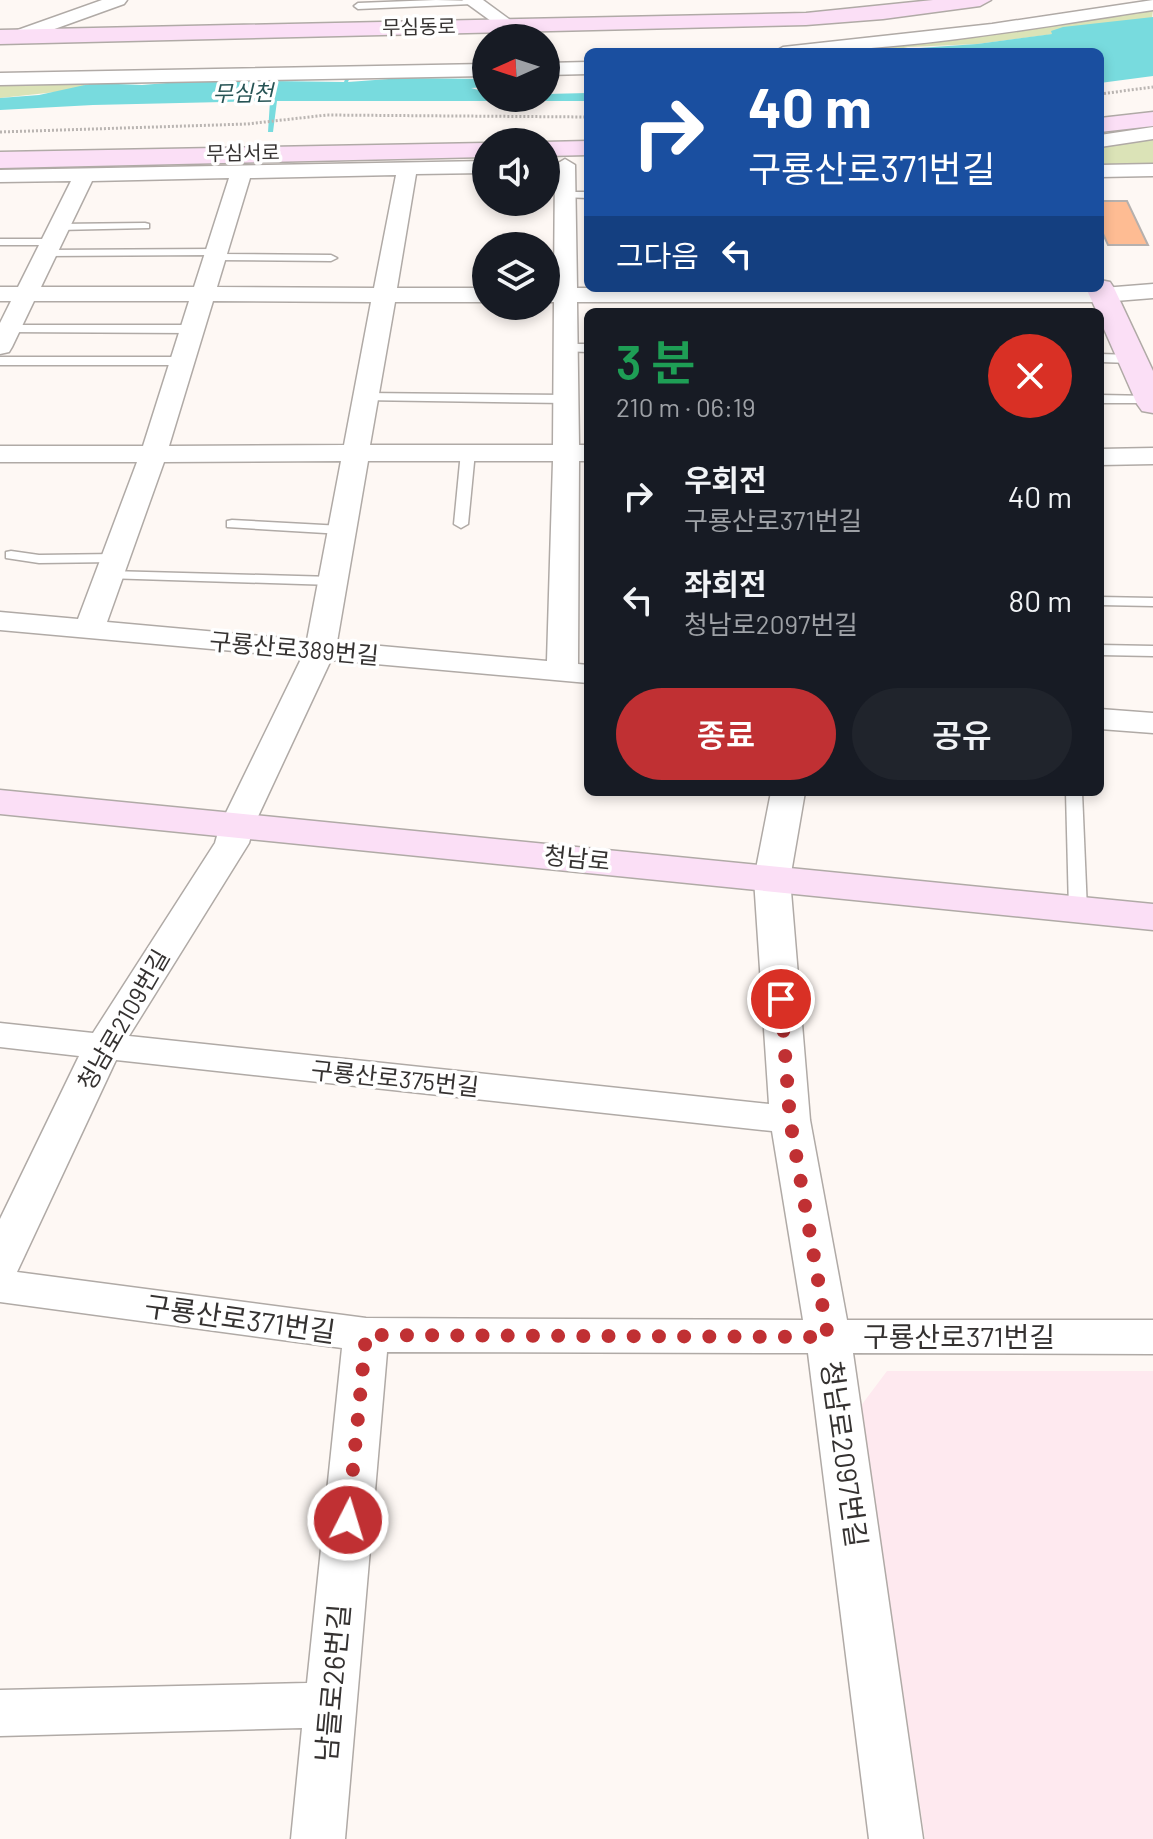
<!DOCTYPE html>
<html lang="ko">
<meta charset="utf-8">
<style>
:root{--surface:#171b24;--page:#20242c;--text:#f1f3f6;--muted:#9ea1a6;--accent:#c03033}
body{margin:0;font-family:Barlow,"Noto Sans KR",sans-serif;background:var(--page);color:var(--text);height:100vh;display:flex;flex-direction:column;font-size:30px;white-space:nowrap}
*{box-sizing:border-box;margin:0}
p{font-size:26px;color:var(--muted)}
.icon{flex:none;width:44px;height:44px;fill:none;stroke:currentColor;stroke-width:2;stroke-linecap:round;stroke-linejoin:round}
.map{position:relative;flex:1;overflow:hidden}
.side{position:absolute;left:584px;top:308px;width:520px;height:488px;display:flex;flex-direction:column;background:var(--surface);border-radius:12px;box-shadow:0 4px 12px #0003}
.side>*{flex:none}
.hud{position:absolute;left:584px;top:48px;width:520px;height:244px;border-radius:12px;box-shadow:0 4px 12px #0003;background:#1a4fa0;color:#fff;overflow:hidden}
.needle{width:52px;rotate:267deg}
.fabs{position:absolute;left:472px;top:24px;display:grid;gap:16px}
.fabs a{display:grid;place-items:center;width:88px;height:88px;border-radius:50%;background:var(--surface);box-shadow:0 4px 12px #0003;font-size:40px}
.pin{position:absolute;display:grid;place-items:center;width:68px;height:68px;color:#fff;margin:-34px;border:4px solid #fff;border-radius:50%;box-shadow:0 2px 8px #0007}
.me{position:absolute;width:88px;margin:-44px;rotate:5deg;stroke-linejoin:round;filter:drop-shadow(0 0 6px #0008)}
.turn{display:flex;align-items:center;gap:28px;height:168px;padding:0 32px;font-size:36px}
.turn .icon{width:104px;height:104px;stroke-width:2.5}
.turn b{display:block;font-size:56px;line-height:68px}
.then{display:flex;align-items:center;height:76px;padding:0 32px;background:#0003;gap:16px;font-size:30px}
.round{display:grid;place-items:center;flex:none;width:84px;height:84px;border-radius:42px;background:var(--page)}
.head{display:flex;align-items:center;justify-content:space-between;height:136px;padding:0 32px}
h1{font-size:48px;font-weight:600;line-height:60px;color:#1e9e55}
.button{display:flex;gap:16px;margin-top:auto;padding:16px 32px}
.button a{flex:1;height:92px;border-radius:48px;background:var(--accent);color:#fff;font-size:32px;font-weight:600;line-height:92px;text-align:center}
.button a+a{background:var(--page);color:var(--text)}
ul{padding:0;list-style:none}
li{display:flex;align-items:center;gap:24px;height:104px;padding:0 32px}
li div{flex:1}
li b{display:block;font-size:30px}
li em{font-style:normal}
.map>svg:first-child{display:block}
.commercial{fill:#fee9ef}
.green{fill:#dbe3b7}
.water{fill:#78dbde}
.building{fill:#febc93;stroke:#b6b0ad;stroke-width:2}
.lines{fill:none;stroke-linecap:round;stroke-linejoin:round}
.lane-casing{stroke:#b0aaa6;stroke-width:3}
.street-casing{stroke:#b0aaa6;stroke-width:3}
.secondary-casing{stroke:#b0aaa6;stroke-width:3}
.path{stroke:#bab5b2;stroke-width:3;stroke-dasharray:2 2;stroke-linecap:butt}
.lane{fill:#fff;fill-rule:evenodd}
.street{fill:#fff;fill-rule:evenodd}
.secondary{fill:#fbdff6;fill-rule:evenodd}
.route{stroke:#c03033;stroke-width:14;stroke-dasharray:0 25.2}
.labels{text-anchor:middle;stroke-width:7;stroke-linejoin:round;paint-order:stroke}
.far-street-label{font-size:20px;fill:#353231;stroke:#fff}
.far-water-label{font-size:22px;font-style:italic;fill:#275455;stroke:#fff}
.street-label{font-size:24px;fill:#353231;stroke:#fff}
.near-street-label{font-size:28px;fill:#353231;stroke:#fff}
</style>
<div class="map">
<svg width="1153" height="1839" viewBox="0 0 1153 1839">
<rect width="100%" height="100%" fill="#fef8f4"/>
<!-- commercial -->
<path class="commercial" d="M 887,1371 L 1153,1371 L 1153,1839 L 925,1839 L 860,1407 Z"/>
<!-- green -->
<g class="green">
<path d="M 1153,10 L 1152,19 L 1078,26 L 1054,34 L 977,44 L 908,47 L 886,52 L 829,52 Z"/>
<path d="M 84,82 L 84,89 L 0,98 L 0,84 Z"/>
<path d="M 1153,140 L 1153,167 L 1100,168 L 1100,145 Z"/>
</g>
<!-- water -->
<g class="water">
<path d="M 1153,17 L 1153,76 L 1100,83 L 1100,52 L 861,52 L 977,44 L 1052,34 L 1051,31 L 1063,27 Z"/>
<path d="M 346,77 L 350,77 L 348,82 L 402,78 L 486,79 L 486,87 L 471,88 L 486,92 L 486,98 L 546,98 L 546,94 L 588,93 L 588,101 L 277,101 L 273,132 L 268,132 L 270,101 L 93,105 L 0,110 L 0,98 L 39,95 L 94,83 L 142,85 L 204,80 L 344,82 Z"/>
</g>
<!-- building -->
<path class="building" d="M 1100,201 L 1127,201 L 1148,245 L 1108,245 L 1100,227 Z"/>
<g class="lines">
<defs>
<g id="lane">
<path d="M 436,0 L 476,1 L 472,4 L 358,9 L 354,6 L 358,3 Z"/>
<path d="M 565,192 L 588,192 L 588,198 L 561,197 L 560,195 Z"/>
<path d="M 145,223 L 149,224 L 149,228 L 58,230 L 53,227 L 58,224 Z"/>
<path d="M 0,239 L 51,239 L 57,242 L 51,245 L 0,245 Z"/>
<path d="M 215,249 L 219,250 L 219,254 L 331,255 L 337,258 L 331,261 L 214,260 L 210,259 L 210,255 L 45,256 L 39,253 L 45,250 Z"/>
<path d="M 8,325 L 191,325 L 197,329 L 191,333 L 4,332 L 2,329 Z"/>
<path d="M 565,344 L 588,344 L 588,352 L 561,351 L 561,345 Z"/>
<path d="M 1100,354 L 1132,355 L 1138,359 L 1132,363 L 1100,362 Z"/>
<path d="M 0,357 L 181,357 L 187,361 L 181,365 L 0,365 Z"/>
<path d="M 365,393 L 566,395 L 572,399 L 566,403 L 361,400 L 359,397 Z"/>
<path d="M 1100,395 L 1151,396 L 1153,403 L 1100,403 Z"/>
<path d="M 468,448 L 475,452 L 468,524 L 461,528 L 454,524 L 461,452 Z"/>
<path d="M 232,520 L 342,526 L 349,530 L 342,534 L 227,527 L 227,521 Z"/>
<path d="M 11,551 L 39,555 L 116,554 L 123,558 L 116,562 L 39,563 L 6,558 L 6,552 Z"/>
<path d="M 110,571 L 333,577 L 340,581 L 333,585 L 105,578 L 103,575 Z"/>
<path d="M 1100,597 L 1153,598 L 1153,606 L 1100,605 Z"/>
<path d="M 1100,645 L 1153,646 L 1153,656 L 1100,655 Z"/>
<path d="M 1066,792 L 1082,792 L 1087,910 L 1078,915 L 1069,910 Z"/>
</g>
<g id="street">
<path d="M 102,0 L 127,0 L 124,4 L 24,40 L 12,40 L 9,36 L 12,32 Z"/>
<path d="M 462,0 L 483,0 L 517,25 L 514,29 L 502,29 Z"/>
<path d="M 1153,0 L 1153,10 C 1028,29 901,52 774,52 L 783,47 L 992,24 Z"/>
<path d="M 588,62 L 588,74 L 546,75 L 546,63 Z"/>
<path d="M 486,64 L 486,76 L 0,85 L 0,73 Z"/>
<path d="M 1153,127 L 1153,139 L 1100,147 L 1100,135 Z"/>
<path d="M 565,159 L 575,165 L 577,288 L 1103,288 L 1153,284 L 1153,298 L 1103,302 L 577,302 L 579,445 L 588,445 L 588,461 L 579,461 L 578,664 L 588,665 L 588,683 L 331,660 L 254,825 L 249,843 L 129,1036 L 769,1104 L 754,879 L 771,792 L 805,792 L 790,879 L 810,1120 L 847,1320 L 1153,1320 L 1153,1354 L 853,1353 L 923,1839 L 869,1839 L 808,1353 L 387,1352 L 345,1839 L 291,1839 L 302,1728 L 0,1736 L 0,1690 L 307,1683 L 342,1348 L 0,1302 L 0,1219 L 79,1056 L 0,1047 L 0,1023 L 93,1033 L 215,843 L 220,825 L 302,657 L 0,630 L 0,612 L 78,619 L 137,462 L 0,462 L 0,446 L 143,446 L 189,301 L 34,301 L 12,347 L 9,352 L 0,354 L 0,323 L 11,301 L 0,301 L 0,287 L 18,287 L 71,181 L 0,182 L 0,170 L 486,161 L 486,173 L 416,174 L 397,288 L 486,288 L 486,302 L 395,302 L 370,445 L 553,445 L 554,302 L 546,302 L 546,288 L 554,288 L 555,165 ZM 396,175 L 374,288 L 217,287 L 250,178 ZM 229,178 L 194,287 L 41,287 L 92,181 ZM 213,301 L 371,302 L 344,445 L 169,446 ZM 341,461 L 307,640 L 107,622 L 164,462 ZM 368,461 L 553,461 L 547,661 L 337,642 ZM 116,1060 L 772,1131 L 803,1320 L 366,1318 L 17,1272 Z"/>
<path d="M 1153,164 L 1153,176 L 1100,177 L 1100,165 Z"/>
<path d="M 1153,448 L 1153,464 L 1100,465 L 1100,449 Z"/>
<path d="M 1100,709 L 1153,713 L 1153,733 L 1100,729 Z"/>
</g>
<g id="secondary">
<path d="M 933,0 L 991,0 L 980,6 L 883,19 L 806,25 L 0,44 L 0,30 L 806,13 Z"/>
<path d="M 1153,112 L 1153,126 L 1100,132 L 1100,118 Z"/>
<path d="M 588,141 L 588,155 L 546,156 L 544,142 Z"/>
<path d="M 486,143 L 486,157 L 0,168 L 0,152 Z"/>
<path d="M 1100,280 L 1110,282 L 1114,288 L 1153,371 L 1153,413 L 1142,411 L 1137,404 L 1100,320 L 1100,312 L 1097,312 L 1086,288 L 1100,288 Z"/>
<path d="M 0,790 L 1153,904 L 1153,930 L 0,814 Z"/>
</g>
</defs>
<!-- lane casing -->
<use href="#lane" class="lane-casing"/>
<!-- street casing -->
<use href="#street" class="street-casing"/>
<!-- secondary casing -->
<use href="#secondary" class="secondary-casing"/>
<!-- path -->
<g class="path">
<path d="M 1100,94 L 1153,87"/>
<path d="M 0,132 L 247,124 L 327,115 L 588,117"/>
</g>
<!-- lane -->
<use href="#lane" class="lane"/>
<!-- street -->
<use href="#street" class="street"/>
<!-- secondary -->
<use href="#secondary" class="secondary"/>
</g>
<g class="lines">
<!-- route -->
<path class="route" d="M 348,1520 L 366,1335 L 828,1337 L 790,1120 L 781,999"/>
</g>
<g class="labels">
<!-- far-street labels -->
<g class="far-street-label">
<text transform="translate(419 27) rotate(-1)" y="7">무심동로</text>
<text transform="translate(243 153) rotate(-1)" y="7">무심서로</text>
</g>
<!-- far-water labels -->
<g class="far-water-label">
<text transform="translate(243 93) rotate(-1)" y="8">무심천</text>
</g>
<!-- street labels -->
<g class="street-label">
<text transform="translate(294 649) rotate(5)" y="8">구룡산로389번길</text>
<text transform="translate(577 859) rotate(6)" y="8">청남로</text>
<text transform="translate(124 1020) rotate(-60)" y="8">청남로2109번길</text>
<text transform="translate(395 1079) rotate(6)" y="8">구룡산로375번길</text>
</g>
<!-- near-street labels -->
<g class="near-street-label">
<text transform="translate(240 1319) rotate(8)" y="10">구룡산로371번길</text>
<text x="959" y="1347">구룡산로371번길</text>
<text transform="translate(844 1454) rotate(82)" y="10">청남로2097번길</text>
<text transform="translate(333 1683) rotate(-85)" y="10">남들로26번길</text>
</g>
</g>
</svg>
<div class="fabs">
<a><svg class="needle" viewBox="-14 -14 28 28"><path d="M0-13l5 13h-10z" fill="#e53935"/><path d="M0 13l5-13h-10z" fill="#9ea1a6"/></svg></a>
<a><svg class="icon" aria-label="sound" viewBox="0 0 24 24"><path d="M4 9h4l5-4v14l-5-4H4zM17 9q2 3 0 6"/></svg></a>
<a><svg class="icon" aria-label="layers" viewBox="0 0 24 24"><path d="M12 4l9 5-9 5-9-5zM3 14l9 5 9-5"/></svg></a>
</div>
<div class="pin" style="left:781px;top:999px;background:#d93025"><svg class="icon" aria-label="arrive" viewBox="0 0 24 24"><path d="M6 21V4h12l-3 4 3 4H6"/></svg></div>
<svg class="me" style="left:348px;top:1520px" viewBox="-20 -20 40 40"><circle r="17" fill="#c03033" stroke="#fff" stroke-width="3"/><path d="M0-11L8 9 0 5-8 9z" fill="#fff"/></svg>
<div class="hud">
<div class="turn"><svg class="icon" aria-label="right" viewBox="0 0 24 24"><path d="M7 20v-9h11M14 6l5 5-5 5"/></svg><div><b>40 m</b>구룡산로371번길</div></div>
<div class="then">그다음<svg class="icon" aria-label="left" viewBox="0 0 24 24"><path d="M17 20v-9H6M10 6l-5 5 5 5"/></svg></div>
</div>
<section class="side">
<div class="head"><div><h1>3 분</h1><p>210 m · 06:19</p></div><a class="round" style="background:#d93025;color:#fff"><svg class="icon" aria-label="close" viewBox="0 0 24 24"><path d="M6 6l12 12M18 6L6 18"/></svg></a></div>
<ul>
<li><svg class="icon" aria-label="right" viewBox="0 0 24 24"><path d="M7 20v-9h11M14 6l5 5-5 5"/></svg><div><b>우회전</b><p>구룡산로371번길</p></div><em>40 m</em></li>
<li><svg class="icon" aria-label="left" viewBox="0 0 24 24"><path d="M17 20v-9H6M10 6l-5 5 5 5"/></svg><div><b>좌회전</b><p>청남로2097번길</p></div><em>80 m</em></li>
</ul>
<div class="button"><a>종료</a><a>공유</a></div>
</section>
</div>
